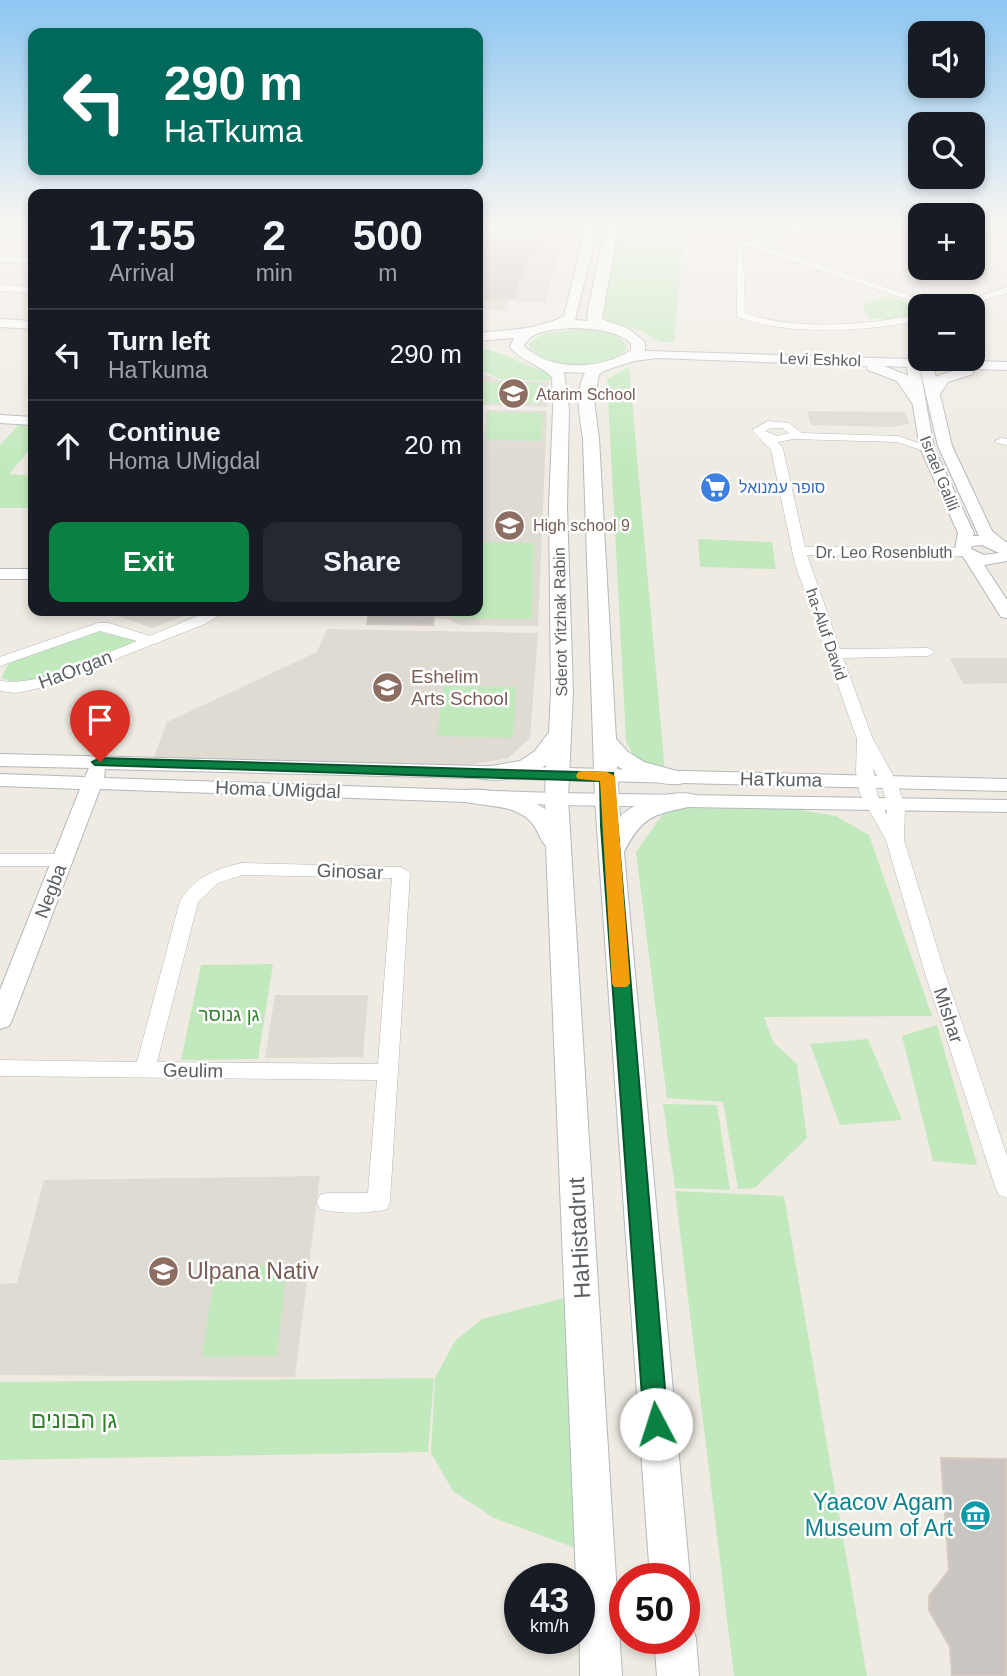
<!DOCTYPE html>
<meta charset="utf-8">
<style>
:root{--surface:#171b24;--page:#242831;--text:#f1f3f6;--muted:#9ea1a6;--line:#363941;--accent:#0b8043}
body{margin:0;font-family:Helvetica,"Noto Sans Hebrew",sans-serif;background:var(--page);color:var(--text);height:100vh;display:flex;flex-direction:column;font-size:26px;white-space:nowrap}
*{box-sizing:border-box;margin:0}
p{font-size:23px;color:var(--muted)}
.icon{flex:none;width:38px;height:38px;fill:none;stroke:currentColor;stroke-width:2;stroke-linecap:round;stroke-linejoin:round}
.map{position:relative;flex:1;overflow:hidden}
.details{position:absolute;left:28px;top:189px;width:455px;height:427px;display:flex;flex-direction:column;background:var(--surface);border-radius:14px;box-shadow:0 4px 10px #0003}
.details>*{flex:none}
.top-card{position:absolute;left:28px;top:28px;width:455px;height:147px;border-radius:14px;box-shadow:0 4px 10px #0003;background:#00695c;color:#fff;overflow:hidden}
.buttons{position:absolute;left:908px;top:21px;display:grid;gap:14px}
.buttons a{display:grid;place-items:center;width:77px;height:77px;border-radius:14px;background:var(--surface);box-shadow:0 4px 10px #0003;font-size:35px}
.speed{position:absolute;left:504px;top:1563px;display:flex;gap:14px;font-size:35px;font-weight:700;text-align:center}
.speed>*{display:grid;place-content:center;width:91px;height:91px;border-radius:50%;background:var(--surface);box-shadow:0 4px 10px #0003;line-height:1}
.speed small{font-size:18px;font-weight:400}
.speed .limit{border:10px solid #d22;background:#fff;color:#111}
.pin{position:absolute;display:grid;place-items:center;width:60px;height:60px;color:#fff;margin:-72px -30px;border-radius:50% 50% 50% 0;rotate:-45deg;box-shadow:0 0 7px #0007}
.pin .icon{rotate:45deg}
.me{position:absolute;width:77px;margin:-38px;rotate:355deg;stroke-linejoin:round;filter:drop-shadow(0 0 5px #0008)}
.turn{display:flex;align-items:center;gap:24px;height:147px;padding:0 21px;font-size:32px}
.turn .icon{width:91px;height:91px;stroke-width:2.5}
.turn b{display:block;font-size:49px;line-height:60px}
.eta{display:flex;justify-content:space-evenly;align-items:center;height:119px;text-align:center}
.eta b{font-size:42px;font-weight:800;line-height:49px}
.button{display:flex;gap:14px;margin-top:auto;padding:14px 21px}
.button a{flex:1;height:80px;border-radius:14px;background:var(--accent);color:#fff;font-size:28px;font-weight:800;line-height:80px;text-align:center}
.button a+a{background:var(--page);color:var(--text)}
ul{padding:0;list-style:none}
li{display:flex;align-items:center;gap:21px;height:91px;padding:0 21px;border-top:2px solid var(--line)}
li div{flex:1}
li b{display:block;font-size:26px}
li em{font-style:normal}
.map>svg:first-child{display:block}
.education{fill:#dfdad2}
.green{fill:#c2e9bd}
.building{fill:#cac5c0;stroke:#d4ccc1;stroke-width:2}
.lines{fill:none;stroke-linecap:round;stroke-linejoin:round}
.minor-casing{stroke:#b4b7bb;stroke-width:1}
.tertiary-casing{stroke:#b4b7bb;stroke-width:2}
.secondary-casing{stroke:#b4b9be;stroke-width:2}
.minor{fill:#fff;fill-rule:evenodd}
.tertiary{fill:#fff;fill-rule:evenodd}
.secondary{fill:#fff;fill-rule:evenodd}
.route{fill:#0b8043;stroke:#07532c;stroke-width:2}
.slow{fill:#f59e0b}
.labels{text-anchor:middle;stroke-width:5;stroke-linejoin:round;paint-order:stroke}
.far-street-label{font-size:16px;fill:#5b6065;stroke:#fff}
.far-education-label{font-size:16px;fill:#785e54;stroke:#fff;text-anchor:start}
.far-shop-label{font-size:16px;fill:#366cbe;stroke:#fff;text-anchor:start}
.street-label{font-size:19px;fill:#5b6065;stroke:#fff}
.education-label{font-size:19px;fill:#785e54;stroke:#fff;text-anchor:start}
.park-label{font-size:19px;fill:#32822d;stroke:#fff}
.near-street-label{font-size:23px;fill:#5b6065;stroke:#fff}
.near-education-label{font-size:23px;fill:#785e54;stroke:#fff;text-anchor:start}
.near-park-label{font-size:23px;fill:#32822d;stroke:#fff}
.near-culture-label{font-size:23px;fill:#0d838f;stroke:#fff;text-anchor:end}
</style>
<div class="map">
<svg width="1007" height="1676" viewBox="0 0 1007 1676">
<rect width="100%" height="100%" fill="#efebe3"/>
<!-- education -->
<g class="education">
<path d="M 478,226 L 565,226 L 545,303 L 510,301 L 505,311 L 478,309 Z"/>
<path d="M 478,371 L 499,380 L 549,382 L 547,407 L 478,405 Z"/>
<path d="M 487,410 L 547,411 L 538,626 L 460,625 L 448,619 L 434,618 L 435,611 L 478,611 L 478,437 L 483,439 Z"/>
<path d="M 807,411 L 905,412 L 909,424 L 893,427 L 811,425 Z"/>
<path d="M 113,611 L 197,611 L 152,628 L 112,614 Z"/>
<path d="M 327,629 L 538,633 L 530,738 L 508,758 L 464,766 L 154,757 L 167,722 L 317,652 Z"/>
<path d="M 950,658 L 1007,658 L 1007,683 L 963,684 Z"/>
<path d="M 275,995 L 368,995 L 363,1057 L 265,1058 Z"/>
<path d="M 320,1176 L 295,1377 L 0,1375 L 0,1284 L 17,1283 L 44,1180 Z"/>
</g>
<!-- green -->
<g class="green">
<path d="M 618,226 L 685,226 L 700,231 L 684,232 L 674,342 L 661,342 L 642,331 L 609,321 L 603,313 Z"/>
<path d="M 888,296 L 920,307 L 920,311 L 896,319 L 869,319 L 862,305 Z"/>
<path d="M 588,329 C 602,331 622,332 627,348 C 608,372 551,369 530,349 L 529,343 L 544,333 Z"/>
<path d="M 478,349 C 505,350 524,368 551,373 L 550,381 L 500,379 L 478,369 Z"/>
<path d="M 629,367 L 665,772 L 639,766 L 626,741 L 607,379 Z"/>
<path d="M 478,382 L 542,383 L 541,404 L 478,403 Z"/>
<path d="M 489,412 L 542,413 L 541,441 L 486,440 Z"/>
<path d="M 21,422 L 33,423 L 33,445 L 9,474 L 33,476 L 33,508 L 0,508 L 0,445 Z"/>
<path d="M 698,539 L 772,542 L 776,569 L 700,567 Z"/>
<path d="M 478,542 L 534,543 L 532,619 L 452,618 L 453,611 L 478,611 Z"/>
<path d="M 96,631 L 136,641 C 105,653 31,693 1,678 L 10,661 Z"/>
<path d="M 443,686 L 516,687 L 513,738 L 437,736 Z"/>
<path d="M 667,808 L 795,809 L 836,816 L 869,835 L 932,1016 L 764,1017 L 773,1042 L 797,1064 L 807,1138 L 755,1188 L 738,1189 L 723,1102 L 667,1098 L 636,852 Z"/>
<path d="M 273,964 L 258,1059 L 181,1060 L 201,965 Z"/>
<path d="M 937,1025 L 975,1157 L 977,1165 L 933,1161 L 902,1036 Z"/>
<path d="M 868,1039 L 902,1120 L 840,1125 L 810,1044 Z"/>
<path d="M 663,1104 L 717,1105 L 730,1190 L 675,1188 Z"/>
<path d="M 675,1191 L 784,1196 L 867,1676 L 734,1676 Z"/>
<path d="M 287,1265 L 277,1356 L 202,1357 L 216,1266 Z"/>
<path d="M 576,1295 L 586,1552 L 494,1518 L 453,1491 L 431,1453 L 435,1378 L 455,1341 L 482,1319 Z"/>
<path d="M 434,1378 L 428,1452 L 0,1460 L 0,1382 Z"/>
</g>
<!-- building -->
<g class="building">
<path d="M 478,226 L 545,227 L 538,252 L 531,252 L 518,285 L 516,298 L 478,300 Z"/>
<path d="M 369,611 L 435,611 L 433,625 L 367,624 Z"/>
<path d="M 941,1458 L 1007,1459 L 1007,1676 L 952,1676 L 950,1647 L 929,1610 L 929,1596 L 949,1570 Z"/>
</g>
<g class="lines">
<defs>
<g id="minor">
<path d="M 799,226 L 813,226 L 757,243 L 941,306 L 927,306 L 747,246 L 743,248 L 745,313 C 793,331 871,325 920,314 L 920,320 C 867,332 789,336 737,317 L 737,245 Z"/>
<path d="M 0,230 L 33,232 L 33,238 L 0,236 Z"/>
<path d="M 0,256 L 33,257 L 33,263 L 0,262 Z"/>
<path d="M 0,285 L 33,287 L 33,293 L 0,291 Z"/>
<path d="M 1007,287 L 1007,293 L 964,306 L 950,306 Z"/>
<path d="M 768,421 L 789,423 L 802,433 L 898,436 L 933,448 L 927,452 L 897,442 L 793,439 L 778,442 L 783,449 L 805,547 L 964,548 L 971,552 L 964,556 L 807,555 L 840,649 L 928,648 L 935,652 L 928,656 L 843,658 L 872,737 L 897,783 L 905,806 L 904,840 L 944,970 L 1007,1156 L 1007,1198 L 999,1195 L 996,1189 L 924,970 L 886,840 L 860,794 L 856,772 L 857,739 L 795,564 L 771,450 L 752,430 ZM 770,428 L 782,428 L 789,433 L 777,436 L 765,431 ZM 873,768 C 881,783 888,798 887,815 L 877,794 Z"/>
<path d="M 1001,438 L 1007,439 L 1007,445 L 997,443 L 995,441 Z"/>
<path d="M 209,611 L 226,611 L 205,624 L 44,687 L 16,693 L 0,691 L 0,681 C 43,687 97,656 137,641 L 100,631 L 0,666 L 0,657 L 98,623 L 109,623 L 150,636 Z"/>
<path d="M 0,854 L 62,854 L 71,860 L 62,866 L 0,866 Z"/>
<path d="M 242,863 L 401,867 L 410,873 L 390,1202 L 387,1209 C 369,1214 338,1214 320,1209 L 317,1202 L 320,1195 L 328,1193 L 368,1193 L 377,1080 L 0,1076 L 0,1060 L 137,1062 L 180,901 C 195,877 215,869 242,863 ZM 242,875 L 392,878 L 378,1064 L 157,1062 L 198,902 L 218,883 Z"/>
</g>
<g id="tertiary">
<path d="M 916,352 L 920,353 L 920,359 L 927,359 L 933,365 L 952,446 L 992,531 L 1007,543 L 1007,561 L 984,565 L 1007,600 L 1007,618 L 1001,617 L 964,558 L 955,550 L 958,533 L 920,448 L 906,363 L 912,353 ZM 919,364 L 938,446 L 979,536 L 973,536 L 974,533 L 934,448 ZM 982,545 L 999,553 L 984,555 L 971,549 L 972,546 Z"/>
<path d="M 0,415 L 33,417 L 33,425 L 0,423 Z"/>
<rect x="0" y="569" width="33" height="10"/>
<path d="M 0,754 L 1007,779 L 1007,791 L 105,769 L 104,778 L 556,793 L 1007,800 L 1007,812 L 556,805 L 100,789 L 12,1020 L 9,1026 L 0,1029 L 0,990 L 80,789 L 0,786 L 0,774 L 85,777 L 89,768 L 0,766 Z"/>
</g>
<g id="secondary">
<path d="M 586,226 L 598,226 L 575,320 L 588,321 L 587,314 L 606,226 L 618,226 L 602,319 L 629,329 L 645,342 L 645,351 L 1007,362 L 1007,370 L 974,369 L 973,374 L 948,382 L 938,397 L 933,399 L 925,394 L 937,376 L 960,369 L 884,366 L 907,375 L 927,403 L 919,408 L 914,406 L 897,381 L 868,370 L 867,366 L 657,358 L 634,361 L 603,371 L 599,375 L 594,400 L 599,439 L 616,739 L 628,752 L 644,762 L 684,773 L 688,778 L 684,783 C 665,788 634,776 617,766 L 620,817 C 636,800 674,789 696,795 L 700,800 L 696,805 C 657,815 644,812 624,852 L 690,1578 L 684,1592 L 684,1578 L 650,1578 L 595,800 L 583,439 C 580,417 574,394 585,373 L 564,372 L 569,409 L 567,506 L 573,693 L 568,799 L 622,1676 L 580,1676 L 579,1578 L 576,1578 L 546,846 C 539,839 538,829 531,822 C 513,803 484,807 461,801 L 457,796 L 461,791 C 481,786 527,796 545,809 L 546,765 C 529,777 499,783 479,778 L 475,773 L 479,768 L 520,761 L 535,751 L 549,732 L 551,693 L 549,506 L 553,409 L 552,377 C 539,364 522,362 510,347 L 514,338 L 478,341 L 478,333 C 506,330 538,330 564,316 ZM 571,328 C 592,329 614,329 631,343 L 631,350 C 602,370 550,372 524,346 C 532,329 554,330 571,328 Z"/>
<path d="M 0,319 L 33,321 L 33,329 L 0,327 Z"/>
<path d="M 684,1621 L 690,1623 L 696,1638 L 699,1676 L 657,1676 L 654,1638 L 684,1638 Z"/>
</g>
</defs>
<!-- minor casing -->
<use href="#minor" class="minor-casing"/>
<!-- tertiary casing -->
<use href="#tertiary" class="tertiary-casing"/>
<!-- secondary casing -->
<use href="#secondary" class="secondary-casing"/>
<!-- minor -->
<use href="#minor" class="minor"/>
<!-- tertiary -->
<use href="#tertiary" class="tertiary"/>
<!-- secondary -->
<use href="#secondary" class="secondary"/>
</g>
<!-- sky -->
<linearGradient id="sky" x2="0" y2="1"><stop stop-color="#8cc6f1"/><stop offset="0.49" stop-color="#f8f6f2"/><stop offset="1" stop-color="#f8f6f2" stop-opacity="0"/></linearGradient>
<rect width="1007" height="461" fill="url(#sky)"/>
<!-- route -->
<path class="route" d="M 100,758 L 613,773 L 668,1424 L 665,1431 L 656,1435 L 648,1431 L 644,1424 L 601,826 L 600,781 L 95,765 L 92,762 Z"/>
<!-- slow -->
<path class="slow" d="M 583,771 L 607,772 L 615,776 L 630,983 L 627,987 L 614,987 L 612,983 L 600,781 L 578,779 L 576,776 L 578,772 Z"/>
<!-- icons -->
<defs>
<symbol id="school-disc" viewBox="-11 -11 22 22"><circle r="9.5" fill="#8d6e63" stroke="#fff"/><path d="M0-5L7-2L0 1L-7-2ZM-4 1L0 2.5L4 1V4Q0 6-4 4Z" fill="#fff"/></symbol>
<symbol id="supermarket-disc" viewBox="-11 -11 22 22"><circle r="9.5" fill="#3f7fe0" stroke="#fff"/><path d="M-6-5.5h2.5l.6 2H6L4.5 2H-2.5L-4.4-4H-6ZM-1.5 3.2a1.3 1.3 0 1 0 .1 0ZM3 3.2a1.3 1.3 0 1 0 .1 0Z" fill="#fff"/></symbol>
<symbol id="museum-disc" viewBox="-11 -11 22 22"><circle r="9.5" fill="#0f9aa8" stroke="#fff"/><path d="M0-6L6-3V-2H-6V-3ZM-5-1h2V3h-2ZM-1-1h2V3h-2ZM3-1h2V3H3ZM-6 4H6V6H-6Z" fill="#fff"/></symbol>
</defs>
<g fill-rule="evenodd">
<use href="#school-disc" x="496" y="376" width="35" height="35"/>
<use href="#supermarket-disc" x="698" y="470" width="35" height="35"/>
<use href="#school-disc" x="492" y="508" width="35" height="35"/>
<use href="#school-disc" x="370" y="670" width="35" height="35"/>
<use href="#school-disc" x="146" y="1254" width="35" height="35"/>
<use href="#museum-disc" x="958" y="1498" width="35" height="35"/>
</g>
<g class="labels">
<!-- far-street labels -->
<g class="far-street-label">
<text transform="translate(820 359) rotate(2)" y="6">Levi Eshkol</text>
<text transform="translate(940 473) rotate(68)" y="6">Israel Galili</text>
<text x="884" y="558">Dr. Leo Rosenbluth</text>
<text transform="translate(560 622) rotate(-91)" y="6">Sderot Yitzhak Rabin</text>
<text transform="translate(827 634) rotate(71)" y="6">ha-Aluf David</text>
</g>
<!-- far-education labels -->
<g class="far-education-label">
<text x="536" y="400">Atarim School</text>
<text x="533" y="531">High school 9</text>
</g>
<!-- far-shop labels -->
<g class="far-shop-label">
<text x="739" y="493">סופר עמנואל</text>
</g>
<!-- street labels -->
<g class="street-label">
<text transform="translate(75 669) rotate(-21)" y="7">HaOrgan</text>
<text transform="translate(781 779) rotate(1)" y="7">HaTkuma</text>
<text transform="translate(278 789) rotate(2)" y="7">Homa UMigdal</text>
<text transform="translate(350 871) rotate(2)" y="7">Ginosar</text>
<text transform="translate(50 891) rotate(-69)" y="7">Negba</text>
<text transform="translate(949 1015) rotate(72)" y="7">Mishar</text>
<text transform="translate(193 1070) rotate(1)" y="7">Geulim</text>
</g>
<!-- education labels -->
<g class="education-label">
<text x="411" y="683">Eshelim<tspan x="411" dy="22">Arts School</tspan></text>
</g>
<!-- park labels -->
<g class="park-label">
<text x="229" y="1021">גן גנוסר</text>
</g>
<!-- near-street labels -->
<g class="near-street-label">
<text transform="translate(579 1238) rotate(-93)" y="8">HaHistadrut</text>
</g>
<!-- near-education labels -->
<g class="near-education-label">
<text x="187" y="1279">Ulpana Nativ</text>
</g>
<!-- near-park labels -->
<g class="near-park-label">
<text x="74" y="1428">גן הבונים</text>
</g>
<!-- near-culture labels -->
<g class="near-culture-label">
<text x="953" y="1510">Yaacov Agam<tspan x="953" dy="26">Museum of Art</tspan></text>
</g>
</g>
</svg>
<div class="buttons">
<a><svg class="icon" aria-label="sound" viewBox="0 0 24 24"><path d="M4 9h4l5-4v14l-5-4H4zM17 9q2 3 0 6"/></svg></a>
<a><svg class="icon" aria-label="search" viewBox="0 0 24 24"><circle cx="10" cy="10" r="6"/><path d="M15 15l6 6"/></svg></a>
<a>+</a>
<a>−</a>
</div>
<div class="speed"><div>43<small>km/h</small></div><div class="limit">50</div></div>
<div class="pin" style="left:100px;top:762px;background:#d93025"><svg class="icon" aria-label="arrive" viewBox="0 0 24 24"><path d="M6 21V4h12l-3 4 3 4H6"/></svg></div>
<svg class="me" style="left:656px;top:1424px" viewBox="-20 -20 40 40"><circle r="19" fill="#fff"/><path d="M0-13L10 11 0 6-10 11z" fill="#0b8043"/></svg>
<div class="top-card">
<div class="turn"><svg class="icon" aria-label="left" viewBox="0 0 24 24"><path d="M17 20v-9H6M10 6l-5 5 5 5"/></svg><div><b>290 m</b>HaTkuma</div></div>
</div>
<section class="details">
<div class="eta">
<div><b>17:55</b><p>Arrival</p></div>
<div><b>2</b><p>min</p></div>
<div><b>500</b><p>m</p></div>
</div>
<ul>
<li><svg class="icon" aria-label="left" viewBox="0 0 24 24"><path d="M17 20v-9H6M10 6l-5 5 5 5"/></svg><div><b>Turn left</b><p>HaTkuma</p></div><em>290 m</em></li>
<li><svg class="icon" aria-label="ahead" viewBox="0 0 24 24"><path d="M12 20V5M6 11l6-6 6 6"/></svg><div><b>Continue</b><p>Homa UMigdal</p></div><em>20 m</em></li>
</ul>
<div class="button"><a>Exit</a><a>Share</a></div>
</section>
</div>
